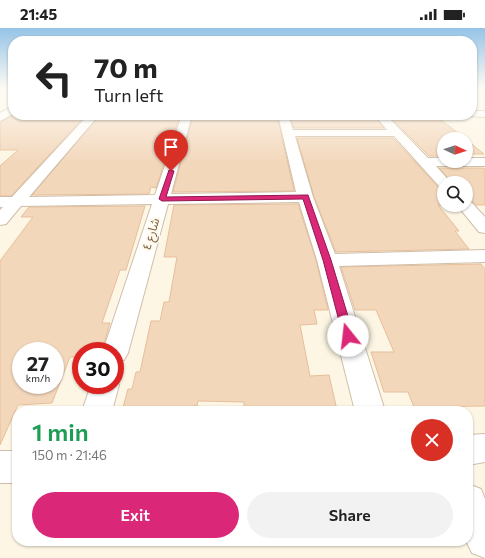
<!DOCTYPE html>
<meta charset="utf-8">
<style>
:root{--surface:#fff;--page:#f2f2f2;--text:#222;--muted:#767676;--accent:#db2777}
body{margin:0;font-family:Commissioner,"Noto Sans Arabic",sans-serif;background:var(--page);color:var(--text);height:100vh;display:flex;flex-direction:column;font-size:15px;white-space:nowrap}
*{box-sizing:border-box;margin:0}
p{font-size:13px;color:var(--muted)}
.icon{flex:none;width:22px;height:22px;fill:none;stroke:currentColor;stroke-width:2;stroke-linecap:round;stroke-linejoin:round}
.map{position:relative;flex:1;overflow:hidden}
.drawer{position:absolute;left:12px;top:378px;width:461px;height:140px;display:flex;flex-direction:column;background:var(--surface);border-radius:16px;box-shadow:0 1px 3px #0004}
.drawer>*{flex:none}
.guide{position:absolute;left:8px;top:8px;width:469px;height:84px;border-radius:16px;box-shadow:0 1px 3px #0004;background:#fff;color:var(--text);overflow:hidden}
.needle{width:26px;rotate:93deg}
.fabs{position:absolute;left:437px;top:104px;display:grid;gap:8px}
.fabs a{display:grid;place-items:center;width:36px;height:36px;border-radius:50%;background:var(--surface);box-shadow:0 1px 3px #0004;font-size:20px}
.speed{position:absolute;left:12px;top:314px;display:flex;gap:8px;font-size:20px;font-weight:700;text-align:center}
.speed>*{display:grid;place-content:center;width:52px;height:52px;border-radius:50%;background:var(--surface);box-shadow:0 1px 3px #0004;line-height:1}
.speed small{font-size:10px;font-weight:400}
.speed .limit{border:6px solid #d22;background:#fff;color:#111}
.pin{position:absolute;display:grid;place-items:center;width:34px;height:34px;color:#fff;margin:-41px -17px;border-radius:50% 50% 50% 0;rotate:-45deg;box-shadow:0 0 4px #0007}
.pin .icon{rotate:45deg}
.me{position:absolute;width:44px;margin:-22px;rotate:344deg;stroke-linejoin:round;filter:drop-shadow(0 0 3px #0008)}
.turn{display:flex;align-items:center;gap:14px;height:84px;padding:0 20px;font-size:18px}
.turn .icon{width:52px;height:52px;stroke-width:2.5}
.turn b{display:block;font-size:28px;line-height:34px}
.round{display:grid;place-items:center;flex:none;width:42px;height:42px;border-radius:21px;background:var(--page)}
.overview{display:flex;align-items:center;justify-content:space-between;height:68px;padding:0 20px}
h1{font-size:24px;font-weight:600;line-height:30px;color:#1e9e55}
.cta{display:flex;gap:8px;margin-top:auto;padding:8px 20px}
.cta a{flex:1;height:46px;border-radius:24px;background:var(--accent);color:#fff;font-size:16px;font-weight:600;line-height:46px;text-align:center}
.cta a+a{background:var(--page);color:var(--text)}
.status{display:flex;justify-content:space-between;align-items:center;height:28px;padding:0 20px;background:var(--surface);direction:ltr}
.status svg{height:11px;fill:currentColor}
.map>svg:first-child{display:block}
.building{fill:#f3d7bb;stroke:#e7bf9a;fill-rule:evenodd}
.lines{fill:none;stroke-linecap:round;stroke-linejoin:round}
.street-casing{stroke:#cfbeaa;stroke-width:2}
.street{fill:#fff;fill-rule:evenodd}
.route{fill:#db2777;stroke:#8e194d}
.labels{text-anchor:middle;stroke-width:4;stroke-linejoin:round;paint-order:stroke}
.street-label{font-size:12px;fill:#765e48;stroke:#fff9eb}
</style>
<div class="status"><b>21:45</b><svg viewBox="0 0 49 12"><path d="M0 12V9h3v3zM5 12V6h3v6zM10 12V3h3v9zM15 12V0h3v12zM26 1h20v11H26zM47 4h2v5h-2z"/></svg></div>
<div class="map">
<svg width="485" height="530" viewBox="0 0 485 530">
<rect width="100%" height="100%" fill="#fdf6e4"/>
<!-- building -->
<g class="building">
<path d="M 14,87 L 86,87 L 11,168 L 0,168 L 0,138 L 18,122 L 0,122 L 0,94 Z"/>
<path d="M 100,87 L 180,87 L 156,160 L 151,159 L 149,166 L 32,167 Z"/>
<path d="M 193,87 L 277,87 L 294,163 L 173,164 Z"/>
<path d="M 290,87 L 352,87 L 354,89 L 375,89 L 384,100 L 294,100 Z"/>
<path d="M 390,89 L 437,89 L 466,111 L 444,111 L 444,128 L 429,128 Z"/>
<path d="M 297,110 L 393,110 L 438,159 L 444,160 L 444,177 L 438,177 L 459,203 L 455,203 L 469,221 L 336,224 L 314,169 Z"/>
<path d="M 466,111 L 468,113 L 484,126 L 467,126 L 470,128 L 466,128 Z"/>
<path d="M 439,140 L 483,140 L 485,141 L 485,177 L 476,177 L 472,173 L 466,171 L 466,155 L 452,155 Z"/>
<path d="M 298,176 L 316,232 L 328,282 L 314,282 L 317,296 L 300,297 L 310,348 L 329,347 L 337,382 L 244,383 L 244,374 L 198,373 L 197,378 L 193,378 L 193,383 L 122,383 L 128,361 L 132,361 L 136,344 L 140,344 L 151,293 L 160,293 L 164,274 L 169,274 L 177,229 L 164,229 L 174,177 Z"/>
<path d="M 145,178 L 126,242 L 120,242 L 102,295 L 110,295 L 102,323 L 81,323 L 81,329 L 70,329 L 52,375 L 18,377 L 0,417 L 0,233 L 33,189 L 21,189 L 29,179 ZM 21,323 L 55,323 L 55,357 L 21,357 Z"/>
<path d="M 481,236 L 485,241 L 485,378 L 414,379 L 408,364 L 384,364 L 371,324 L 394,324 L 376,282 L 355,282 L 341,239 Z"/>
</g>
<g class="lines">
<defs>
<g id="street">
<rect x="472" y="61" width="13" height="3"/>
<path d="M 13,78 L 13,86 L 0,93 L 0,85 Z"/>
<path d="M 472,83 L 485,83 L 485,89 L 468,88 L 468,87 L 472,87 Z"/>
<path d="M 88,87 L 99,87 L 29,169 L 155,167 L 182,87 L 192,87 L 171,166 L 296,164 L 278,87 L 288,87 L 293,102 L 387,102 L 375,87 L 386,87 L 428,130 L 444,130 L 444,133 L 466,133 L 466,130 L 485,130 L 485,138 L 436,138 L 451,155 L 444,155 L 444,159 L 439,158 L 394,108 L 295,108 L 313,169 L 335,226 L 485,222 L 485,234 L 339,238 L 385,383 L 355,383 L 317,232 L 299,174 L 168,176 L 128,325 L 124,332 L 115,334 L 115,323 L 103,323 L 152,176 L 21,178 L 6,196 L 0,197 L 0,182 L 3,179 L 0,179 L 0,169 L 12,169 Z"/>
<path d="M 466,172 L 471,174 L 485,189 L 485,205 L 479,204 L 457,177 L 466,177 Z"/>
<path d="M 115,349 L 119,357 L 112,383 L 82,383 L 91,357 L 115,357 Z"/>
<path d="M 485,406 L 485,434 L 468,437 L 468,407 Z"/>
<rect x="0" y="423" width="17" height="32"/>
<path d="M 468,456 L 481,461 L 485,471 L 485,530 L 472,525 L 466,513 L 468,513 Z"/>
</g>
</defs>
<!-- street casing -->
<use href="#street" class="street-casing"/>
<!-- street -->
<use href="#street" class="street"/>
</g>
<!-- sky -->
<linearGradient id="sky" x2="0" y2="1"><stop stop-color="#95c4e8"/><stop offset="0.45" stop-color="#fefbf3"/><stop offset="1" stop-color="#fefbf3" stop-opacity="0"/></linearGradient>
<rect width="485" height="135" fill="url(#sky)"/>
<!-- route -->
<path class="route" d="M 169,142 L 174,143 L 166,169 L 308,167 L 331,232 L 354,308 L 352,310 L 345,310 L 343,308 L 323,232 L 303,171 L 162,173 L 159,171 Z"/>
<g class="labels">
<!-- street labels -->
<g class="street-label">
<text transform="translate(151 206) rotate(-73)" y="4">شارع ٤</text>
</g>
</g>
</svg>
<div class="fabs">
<a><svg class="needle" viewBox="-14 -14 28 28"><path d="M0-13l5 13h-10z" fill="#e53935"/><path d="M0 13l5-13h-10z" fill="#767676"/></svg></a>
<a><svg class="icon" aria-label="search" viewBox="0 0 24 24"><circle cx="10" cy="10" r="6"/><path d="M15 15l6 6"/></svg></a>
</div>
<div class="speed"><div>27<small>km/h</small></div><div class="limit">30</div></div>
<div class="pin" style="left:171px;top:143px;background:#d93025"><svg class="icon" aria-label="arrive" viewBox="0 0 24 24"><path d="M6 21V4h12l-3 4 3 4H6"/></svg></div>
<svg class="me" style="left:348px;top:308px" viewBox="-20 -20 40 40"><circle r="19" fill="#fff"/><path d="M0-13L10 11 0 6-10 11z" fill="#db2777"/></svg>
<div class="guide">
<div class="turn"><svg class="icon" aria-label="left" viewBox="0 0 24 24"><path d="M17 20v-9H6M10 6l-5 5 5 5"/></svg><div><b>70 m</b>Turn left</div></div>
</div>
<section class="drawer">
<div class="overview"><div><h1>1 min</h1><p>150 m · 21:46</p></div><a class="round" style="background:#d93025;color:#fff"><svg class="icon" aria-label="close" viewBox="0 0 24 24"><path d="M6 6l12 12M18 6L6 18"/></svg></a></div>
<div class="cta"><a>Exit</a><a>Share</a></div>
</section>
</div>
